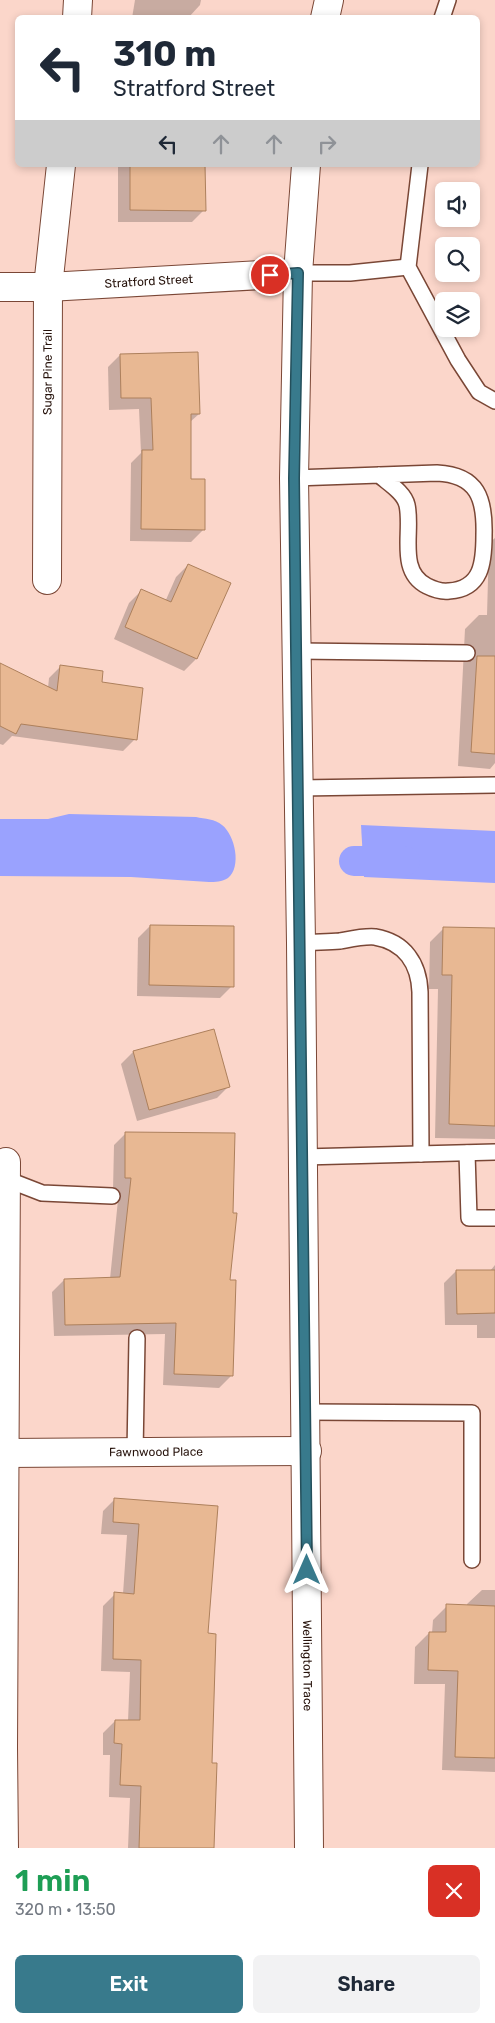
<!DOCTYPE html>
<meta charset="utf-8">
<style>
:root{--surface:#fff;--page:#f2f2f3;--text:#1f2937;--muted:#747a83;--accent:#387a8c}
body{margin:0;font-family:Rubik,sans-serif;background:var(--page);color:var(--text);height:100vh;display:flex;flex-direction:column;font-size:19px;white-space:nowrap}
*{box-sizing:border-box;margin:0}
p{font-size:16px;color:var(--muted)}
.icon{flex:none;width:28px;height:28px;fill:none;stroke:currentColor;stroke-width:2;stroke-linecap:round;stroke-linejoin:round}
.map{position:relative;height:1848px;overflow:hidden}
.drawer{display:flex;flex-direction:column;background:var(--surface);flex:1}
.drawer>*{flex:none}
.guide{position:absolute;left:15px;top:15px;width:465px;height:152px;border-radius:8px;box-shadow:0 2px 8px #0003;background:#fff;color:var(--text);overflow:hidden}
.buttons{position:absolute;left:435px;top:182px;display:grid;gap:10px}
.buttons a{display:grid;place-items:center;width:45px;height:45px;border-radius:8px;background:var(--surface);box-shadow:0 2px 8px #0003;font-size:25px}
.pin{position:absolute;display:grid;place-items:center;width:42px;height:42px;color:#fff;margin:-21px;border:2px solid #fff;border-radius:50%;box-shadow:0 1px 5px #0007}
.me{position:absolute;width:55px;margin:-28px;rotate:0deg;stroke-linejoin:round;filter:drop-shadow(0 0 4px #0008)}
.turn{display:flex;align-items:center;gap:18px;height:105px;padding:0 15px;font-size:22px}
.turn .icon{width:65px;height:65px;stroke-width:2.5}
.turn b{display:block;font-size:35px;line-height:42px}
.lanes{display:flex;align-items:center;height:48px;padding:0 15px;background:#0003;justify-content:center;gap:25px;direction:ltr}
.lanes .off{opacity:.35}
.round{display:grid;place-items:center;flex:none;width:52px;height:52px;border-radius:8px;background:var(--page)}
.summary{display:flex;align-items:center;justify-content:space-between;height:85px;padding:0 15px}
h1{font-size:30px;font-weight:600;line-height:38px;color:#1e9e55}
.action{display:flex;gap:10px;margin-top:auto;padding:10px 15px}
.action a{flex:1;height:58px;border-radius:8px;background:var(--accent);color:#fff;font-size:20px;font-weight:600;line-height:58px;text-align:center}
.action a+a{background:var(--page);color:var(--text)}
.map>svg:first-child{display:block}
.water{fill:#9aa2fe}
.shadow{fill:#0003}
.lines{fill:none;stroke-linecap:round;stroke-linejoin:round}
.canal{stroke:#9aa2fe;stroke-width:30}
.building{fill:#e8b893;stroke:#ad805c}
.lane-casing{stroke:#7a4736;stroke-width:18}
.street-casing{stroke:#7a4736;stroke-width:30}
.secondary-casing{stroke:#7a4736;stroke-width:30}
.lane{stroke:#fff;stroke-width:15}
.street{stroke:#fff;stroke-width:28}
.secondary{stroke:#fff;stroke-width:28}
.route-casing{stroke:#244f5b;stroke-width:12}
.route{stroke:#387a8c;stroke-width:9}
.labels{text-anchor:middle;stroke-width:4;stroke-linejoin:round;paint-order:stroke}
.street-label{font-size:12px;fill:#26120b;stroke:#fbd6ca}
</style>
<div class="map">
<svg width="495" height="1848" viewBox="0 0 495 1848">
<rect width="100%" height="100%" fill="#fbd6ca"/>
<!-- water -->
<g class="water">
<path d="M 69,814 L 196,817 C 205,819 215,819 222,825 C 235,835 242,867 228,878 C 222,882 215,882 209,882 L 131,877 L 0,876 L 0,819 L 48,819 Z"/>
<path d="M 361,825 L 495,831 L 495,883 L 364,877 Z"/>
</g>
<!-- shadow -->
<g class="shadow">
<path d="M 135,0 L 201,0 L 200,5 L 188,18 L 132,18 Z"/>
<path d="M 118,165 L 168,165 L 204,210 L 192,222 L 118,222 Z"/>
<path d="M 120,355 L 199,414 L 190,422 L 190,480 L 203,530 L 191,542 L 130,541 L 131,463 L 141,453 L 139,409 L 109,410 L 108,367 Z"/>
<path d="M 495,538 L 495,763 L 490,769 L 458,766 L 465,629 L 479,615 L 487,615 L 489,543 Z"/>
<path d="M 188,565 L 229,583 L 196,659 L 184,671 L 114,639 L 129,603 L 141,591 L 165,602 L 176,577 Z"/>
<path d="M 0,665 L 48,688 L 49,678 L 61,666 L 135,739 L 123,751 L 12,736 L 3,745 L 0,744 Z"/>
<path d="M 150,926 L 232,986 L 220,998 L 137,996 L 138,938 Z"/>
<path d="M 444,928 L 495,929 L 495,1139 L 435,1138 L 438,989 L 429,989 L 430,942 Z"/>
<path d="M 213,1030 L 229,1086 L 217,1098 L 137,1121 L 121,1064 L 133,1052 Z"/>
<path d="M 126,1133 L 228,1281 L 231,1376 L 219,1388 L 163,1385 L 165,1334 L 54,1336 L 52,1292 L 64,1280 L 110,1279 L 119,1190 L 113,1190 L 114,1145 Z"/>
<path d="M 495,1265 L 495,1338 L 477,1338 L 477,1325 L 445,1325 L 444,1283 L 456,1271 L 490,1271 Z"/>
<path d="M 115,1499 L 216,1507 L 207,1635 L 213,1848 L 128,1848 L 130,1798 L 109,1797 L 110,1755 L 103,1755 L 103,1733 L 115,1721 L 128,1721 L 130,1672 L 101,1671 L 103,1606 L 115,1594 L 123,1594 L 127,1535 L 101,1534 L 103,1511 Z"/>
<path d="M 482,1590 L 495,1590 L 495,1772 L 442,1770 L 445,1684 L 414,1684 L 415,1647 L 429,1633 L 432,1633 L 433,1620 L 447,1606 L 467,1606 L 467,1604 Z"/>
</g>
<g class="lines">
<!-- canal -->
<path class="canal" d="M 354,861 L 405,861"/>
</g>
<!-- building -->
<g class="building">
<path d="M 130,165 L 205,165 L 206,211 L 130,210 Z"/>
<path d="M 198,352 L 200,414 L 191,414 L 191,479 L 205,479 L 205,530 L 141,529 L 142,450 L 153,450 L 151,398 L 121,398 L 120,354 Z"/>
<path d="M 188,564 L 231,583 L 197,659 L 125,627 L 141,589 L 171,602 Z"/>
<path d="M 477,656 L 495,656 L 495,754 L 471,752 Z"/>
<path d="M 0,663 L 57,691 L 60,665 L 103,671 L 102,682 L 143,688 L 137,740 L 21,724 L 16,734 L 0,726 Z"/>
<path d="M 150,925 L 234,926 L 234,987 L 149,985 Z"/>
<path d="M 443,927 L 495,928 L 495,1126 L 449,1124 L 452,975 L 442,975 Z"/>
<path d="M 214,1029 L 230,1087 L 149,1110 L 133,1051 Z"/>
<path d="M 125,1132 L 235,1133 L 233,1213 L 237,1213 L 230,1280 L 236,1280 L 233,1376 L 174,1374 L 176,1323 L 65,1325 L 64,1279 L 120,1277 L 131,1178 L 125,1178 Z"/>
<path d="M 456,1270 L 495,1270 L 495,1313 L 457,1314 Z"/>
<path d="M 114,1498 L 218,1506 L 208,1633 L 216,1634 L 212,1763 L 217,1763 L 214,1848 L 139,1848 L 141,1786 L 120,1785 L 122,1744 L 114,1743 L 115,1720 L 140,1720 L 141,1660 L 113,1659 L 114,1592 L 134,1594 L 139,1524 L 113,1522 Z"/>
<path d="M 446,1604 L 495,1606 L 495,1758 L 455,1757 L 458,1671 L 428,1670 L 429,1632 L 446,1632 Z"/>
</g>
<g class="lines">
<defs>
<g id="lane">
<path d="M 442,18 L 448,0"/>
<path d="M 420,165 L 408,267 L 458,360 L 479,392 L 495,401"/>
<path d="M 298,273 L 350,273 L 408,267"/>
<path d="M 294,478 L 437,473 C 478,475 485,499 484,535 C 484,562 482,589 449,591 C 441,592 433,589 427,586 C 397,571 413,531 407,505 C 404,492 388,483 379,475"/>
<path d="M 297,651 L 467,653"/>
<path d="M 299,788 L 495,785"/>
<path d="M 301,943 C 314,942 327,942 340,941 C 351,939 364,936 375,937 C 405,942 419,964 420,992 L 421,1154"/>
<path d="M 467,1153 L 469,1218 L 495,1218"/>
<path d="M 303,1157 L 495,1152"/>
<path d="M 6,1179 L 42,1193 L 112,1196"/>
<path d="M 306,1412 L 472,1413 L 472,1560"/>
<path d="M 135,1453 L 137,1338"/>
</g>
<g id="street">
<path d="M 77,18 L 78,0"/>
<path id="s1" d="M 0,287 L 48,287 L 298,273"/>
<path id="s2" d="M 47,580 L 48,287 L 61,165"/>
<path id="s3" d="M 5,1453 L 307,1451"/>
<path d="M 4,1848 L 3,1748 L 6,1162"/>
</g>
<g id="secondary">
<path d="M 325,18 L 329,0"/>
<path id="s4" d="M 306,165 L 298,273 L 294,478 L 301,943 L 309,1848"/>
</g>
</defs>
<!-- lane casing -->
<use href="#lane" class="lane-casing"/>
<!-- street casing -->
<use href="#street" class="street-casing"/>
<!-- secondary casing -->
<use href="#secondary" class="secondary-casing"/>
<!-- lane -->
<use href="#lane" class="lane"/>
<!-- street -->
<use href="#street" class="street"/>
<!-- secondary -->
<use href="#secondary" class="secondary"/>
</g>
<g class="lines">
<defs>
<path id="route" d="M 270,275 L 298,273 L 294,478 L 307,1570"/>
</defs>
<!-- route casing -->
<use href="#route" class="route-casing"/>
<!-- route -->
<use href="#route" class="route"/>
</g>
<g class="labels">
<!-- street labels -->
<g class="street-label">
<text dy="4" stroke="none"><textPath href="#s1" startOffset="149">Stratford Street</textPath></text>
<text dy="4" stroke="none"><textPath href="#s2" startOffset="208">Sugar Pine Trail</textPath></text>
<text dy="4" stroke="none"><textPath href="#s3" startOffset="151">Fawnwood Place</textPath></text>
<text dy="4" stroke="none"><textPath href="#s4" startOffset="1501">Wellington Trace</textPath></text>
</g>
</g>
</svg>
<div class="buttons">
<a><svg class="icon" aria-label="sound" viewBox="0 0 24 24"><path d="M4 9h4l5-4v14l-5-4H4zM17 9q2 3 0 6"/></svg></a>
<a><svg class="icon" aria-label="search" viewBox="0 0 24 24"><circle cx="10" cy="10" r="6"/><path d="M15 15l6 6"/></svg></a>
<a><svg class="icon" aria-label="layers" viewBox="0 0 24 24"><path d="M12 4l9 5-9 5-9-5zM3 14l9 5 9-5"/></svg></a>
</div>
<div class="pin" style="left:270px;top:275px;background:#d93025"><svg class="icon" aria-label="arrive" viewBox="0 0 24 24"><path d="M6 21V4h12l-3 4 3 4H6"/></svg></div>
<svg class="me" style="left:307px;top:1570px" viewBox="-20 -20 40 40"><path d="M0-17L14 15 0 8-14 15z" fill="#387a8c" stroke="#fff" stroke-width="4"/></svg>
<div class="guide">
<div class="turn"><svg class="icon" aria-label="left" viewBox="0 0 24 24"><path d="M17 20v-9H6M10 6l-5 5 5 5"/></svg><div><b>310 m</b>Stratford Street</div></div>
<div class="lanes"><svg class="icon" aria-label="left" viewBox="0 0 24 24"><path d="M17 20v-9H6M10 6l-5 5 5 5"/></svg><svg class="icon off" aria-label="ahead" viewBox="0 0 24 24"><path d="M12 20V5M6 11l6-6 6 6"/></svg><svg class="icon off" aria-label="ahead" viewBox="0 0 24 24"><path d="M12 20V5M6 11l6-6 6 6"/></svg><svg class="icon off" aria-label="right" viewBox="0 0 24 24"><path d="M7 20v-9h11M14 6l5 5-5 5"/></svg></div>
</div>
</div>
<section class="drawer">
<div class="summary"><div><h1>1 min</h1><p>320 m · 13:50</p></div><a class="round" style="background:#d93025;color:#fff"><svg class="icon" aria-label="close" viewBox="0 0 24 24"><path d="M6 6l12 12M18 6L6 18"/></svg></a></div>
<div class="action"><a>Exit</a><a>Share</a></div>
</section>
